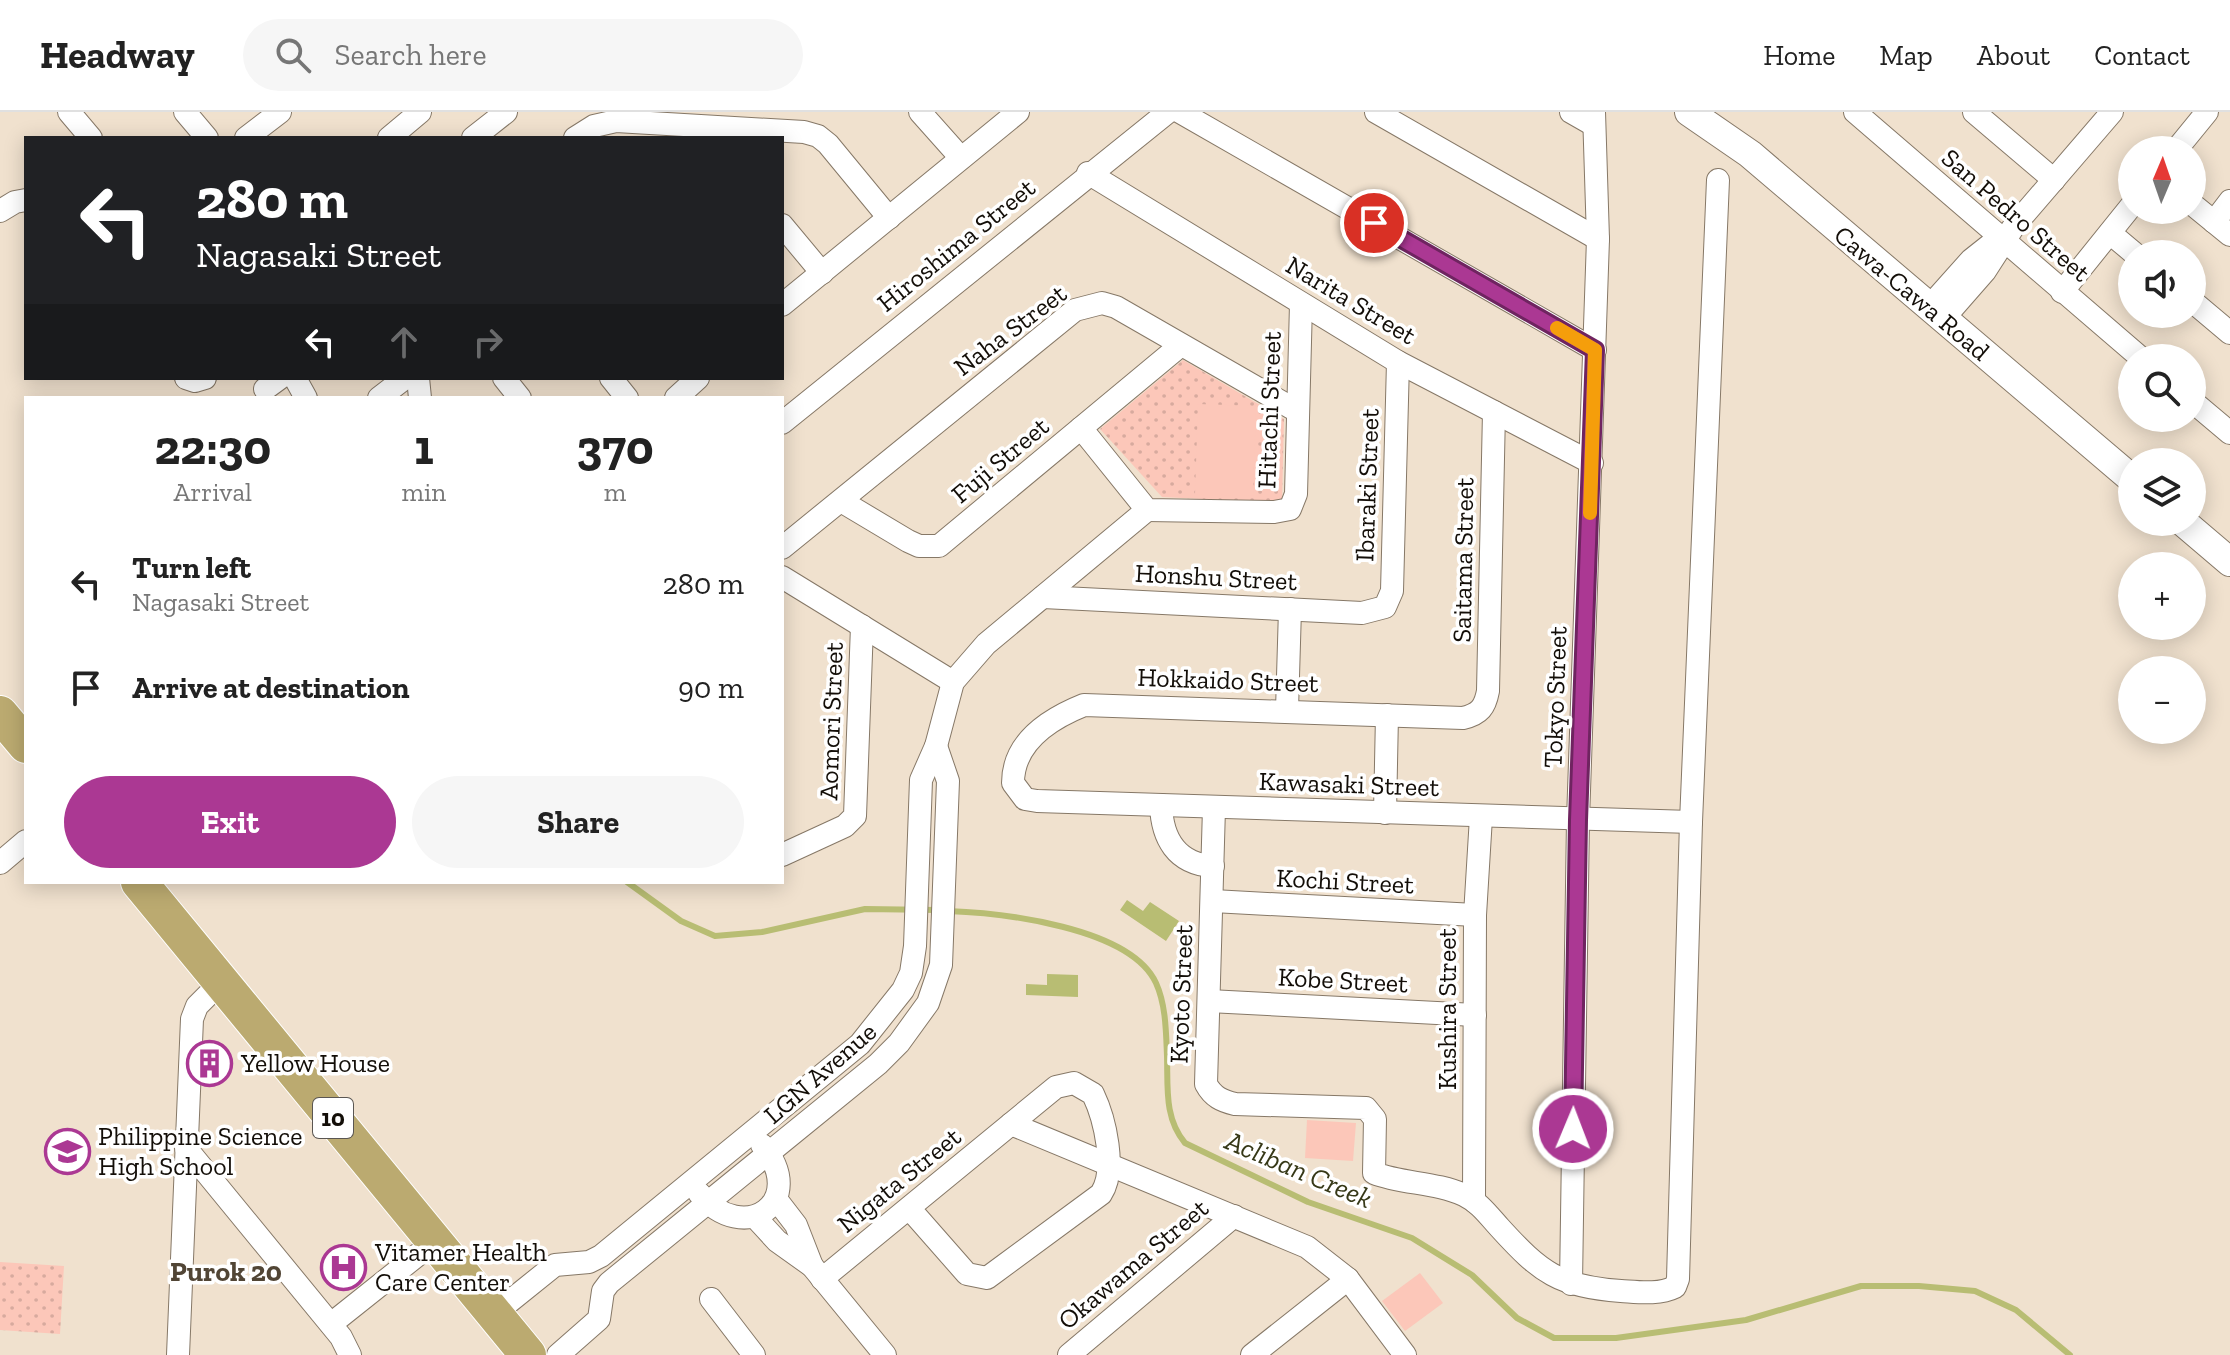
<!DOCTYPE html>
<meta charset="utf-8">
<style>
:root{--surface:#fff;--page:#f6f6f6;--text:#222;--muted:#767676;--line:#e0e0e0;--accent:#ab3893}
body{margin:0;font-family:"Zilla Slab",serif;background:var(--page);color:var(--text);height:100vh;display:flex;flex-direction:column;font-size:30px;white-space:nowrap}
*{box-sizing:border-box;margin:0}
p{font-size:26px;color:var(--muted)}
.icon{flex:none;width:44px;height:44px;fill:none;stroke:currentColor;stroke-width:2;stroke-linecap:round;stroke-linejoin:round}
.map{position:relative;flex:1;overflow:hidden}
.sheet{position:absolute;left:24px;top:284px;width:760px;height:488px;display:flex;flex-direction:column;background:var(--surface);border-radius:0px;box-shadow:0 4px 20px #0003}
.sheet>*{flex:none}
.banner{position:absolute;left:24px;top:24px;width:760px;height:244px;border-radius:0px;box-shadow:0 4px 20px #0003;background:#202124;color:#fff;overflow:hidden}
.needle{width:52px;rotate:2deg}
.controls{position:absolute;left:2118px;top:24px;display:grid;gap:16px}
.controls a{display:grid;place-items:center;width:88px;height:88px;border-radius:50%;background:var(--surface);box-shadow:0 4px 20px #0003;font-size:40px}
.pin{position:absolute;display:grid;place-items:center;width:68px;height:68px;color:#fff;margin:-34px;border:4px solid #fff;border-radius:50%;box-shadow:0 2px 8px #0007}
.me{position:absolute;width:88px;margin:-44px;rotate:1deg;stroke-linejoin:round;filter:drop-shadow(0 0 6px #0008)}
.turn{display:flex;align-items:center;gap:28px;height:168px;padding:0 40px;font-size:36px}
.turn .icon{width:104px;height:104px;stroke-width:2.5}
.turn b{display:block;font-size:56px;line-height:68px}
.lanes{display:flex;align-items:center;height:76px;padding:0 40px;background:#0003;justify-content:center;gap:40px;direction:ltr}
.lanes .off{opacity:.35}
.eta{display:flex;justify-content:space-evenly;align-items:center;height:136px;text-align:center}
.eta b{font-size:48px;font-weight:700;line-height:56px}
.primary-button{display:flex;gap:16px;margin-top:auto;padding:16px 40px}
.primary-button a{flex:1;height:92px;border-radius:48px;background:var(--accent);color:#fff;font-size:32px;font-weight:700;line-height:92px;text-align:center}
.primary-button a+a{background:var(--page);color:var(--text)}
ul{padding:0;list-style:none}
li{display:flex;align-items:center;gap:24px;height:104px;padding:0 40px}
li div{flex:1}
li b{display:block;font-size:30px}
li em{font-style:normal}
header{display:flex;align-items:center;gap:48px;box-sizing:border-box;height:112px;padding:0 40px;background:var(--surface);border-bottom:2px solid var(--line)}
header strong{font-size:38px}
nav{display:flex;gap:44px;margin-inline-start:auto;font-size:28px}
.search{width:560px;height:72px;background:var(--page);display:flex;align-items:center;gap:20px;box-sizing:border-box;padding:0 28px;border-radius:44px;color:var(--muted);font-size:30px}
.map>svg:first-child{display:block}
.grass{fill:url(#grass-dots)}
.garden{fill:#fcc7b9}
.water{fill:#b8bd73}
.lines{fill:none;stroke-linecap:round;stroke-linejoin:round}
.stream{stroke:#b8bd73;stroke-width:6}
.minor-casing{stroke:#867867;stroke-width:24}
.tertiary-casing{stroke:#867867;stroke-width:30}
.trunk-casing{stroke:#fff;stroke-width:38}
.minor{stroke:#fff;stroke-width:22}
.tertiary{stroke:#fff;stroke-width:28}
.trunk{stroke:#bbaa70;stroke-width:36}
.route-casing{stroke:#6f2460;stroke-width:20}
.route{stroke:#ab3893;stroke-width:14}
.slow{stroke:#f59e0b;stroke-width:14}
.labels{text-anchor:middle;stroke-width:7;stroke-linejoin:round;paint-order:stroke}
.shield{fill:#fff;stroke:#5a5652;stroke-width:2}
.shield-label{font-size:24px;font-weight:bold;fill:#130e08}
.street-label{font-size:26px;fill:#130e08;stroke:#fff}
.poi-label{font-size:26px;fill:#130e08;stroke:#fff;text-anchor:start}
.water-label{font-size:28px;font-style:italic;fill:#363817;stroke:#fff}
.neighbourhood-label{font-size:28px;font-weight:bold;fill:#514535;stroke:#fff}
</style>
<header>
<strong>Headway</strong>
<div class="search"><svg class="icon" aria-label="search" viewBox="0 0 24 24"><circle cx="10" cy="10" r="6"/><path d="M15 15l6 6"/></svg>Search here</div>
<nav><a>Home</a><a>Map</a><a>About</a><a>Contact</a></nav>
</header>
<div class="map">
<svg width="2230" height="1243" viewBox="0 0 2230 1243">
<defs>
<pattern id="grass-dots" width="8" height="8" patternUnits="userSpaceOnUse" patternTransform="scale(2)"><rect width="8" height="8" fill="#fcc7b9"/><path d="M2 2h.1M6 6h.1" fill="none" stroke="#d7aa9e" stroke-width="1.8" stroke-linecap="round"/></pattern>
</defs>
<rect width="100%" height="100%" fill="#f0e1ce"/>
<!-- grass -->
<g class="grass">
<path d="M 1183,248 L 1284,307 L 1282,391 L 1162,385 L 1100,317 Z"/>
<path d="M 0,1150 L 64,1154 L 60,1222 L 0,1218 Z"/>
</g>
<!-- garden -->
<g class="garden">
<path d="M 1198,292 L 1256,294 L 1253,384 L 1195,382 Z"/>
<path d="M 1307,1008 L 1356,1011 L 1353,1049 L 1305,1046 Z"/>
<path d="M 1420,1161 L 1443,1191 L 1405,1219 L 1382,1189 Z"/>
</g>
<!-- water -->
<g class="water">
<path d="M 1127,788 L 1143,799 L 1150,790 L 1179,809 L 1166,829 L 1120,798 Z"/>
<path d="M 1047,862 L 1078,863 L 1078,885 L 1026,883 L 1026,872 L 1047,873 Z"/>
</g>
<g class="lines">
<!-- stream -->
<g class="stream">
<path d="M 627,770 L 681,809 L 715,824 L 762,820 L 865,797 L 937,798"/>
<path d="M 948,799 C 1002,801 1130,815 1156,871 C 1166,893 1166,920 1167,944 C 1168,975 1164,1006 1185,1031 L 1308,1090 L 1412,1126 L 1472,1163 L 1517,1206 L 1554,1226 L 1616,1226 L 1746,1208 L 1861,1174 L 1919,1174 L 1975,1179 L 2016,1198 L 2070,1243"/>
</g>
<defs>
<g id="minor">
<path d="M 69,0 L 91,26"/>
<path d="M 185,0 L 207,26"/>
<path d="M 920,0 L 961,46"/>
<path d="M 1180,0 L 1595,238"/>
<path d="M 1376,0 L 1598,127"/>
<path d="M 1571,0 L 1592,12"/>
<path d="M 1855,0 L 2141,246"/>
<path d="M 1974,0 L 2054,68"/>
<path d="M 246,26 L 280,0"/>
<path d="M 389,26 L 420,0"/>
<path d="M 473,26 L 506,0"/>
<path d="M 575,26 L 594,14 L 616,9 L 804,20 L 818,24 L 828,32 L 889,106"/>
<path d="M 2176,38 L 2207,0"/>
<path d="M 1088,61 L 1398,250 L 1592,351"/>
<path d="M 2192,92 L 2230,123"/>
<path d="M 0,99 L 15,90 L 26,88"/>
<path d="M 2214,110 L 2230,89"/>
<path d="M 782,113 L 822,161"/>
<path d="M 2110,121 L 2135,142"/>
<path d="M 2062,180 L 2132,93"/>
<path d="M 2192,189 L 2230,221"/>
<path d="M 782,193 L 1018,0"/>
<path d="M 1929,195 L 1971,148 L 2000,125"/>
<path d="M 1943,207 L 1985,159 L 2014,114 L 2112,0"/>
<path d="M 186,266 L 195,269 L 205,266"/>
<path d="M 295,266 L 306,286"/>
<path d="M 418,266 L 420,286"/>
<path d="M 504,266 L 520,286"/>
<path d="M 611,266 L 627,286"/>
<path d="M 265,277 L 280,266"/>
<path d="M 379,286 L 405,266"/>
<path d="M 676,286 L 698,266"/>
<path d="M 2192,289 L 2230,321"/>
<path d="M 1494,300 L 1488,579 C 1485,595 1480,602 1463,606 L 1084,593 C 1049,607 1013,630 1013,671 L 1025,687 L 1037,689 L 1691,710"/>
<path d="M 782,311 L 1168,0"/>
<path d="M 1081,316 L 1147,398 L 1274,400 L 1290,397 L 1296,382 L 1301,192"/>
<path d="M 841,389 L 908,429 L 919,434 L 939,434 L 1181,233"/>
<path d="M 782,436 L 1075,198 L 1102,191 L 1116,195 L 1297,299"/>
<path d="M 782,465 L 953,570"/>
<path d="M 1043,485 L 1362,501 L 1385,495 L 1392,479 L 1398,250"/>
<path d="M 1287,598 L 1290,497"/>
<path d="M 1161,693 C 1162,726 1176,752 1213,754"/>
<path d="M 1214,696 L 1206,972 C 1213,985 1222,989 1235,992 L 1366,996 L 1375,1007 L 1374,1061 C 1402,1072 1436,1070 1464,1083 C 1479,1090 1489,1104 1500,1116 C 1540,1160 1559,1175 1621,1179 C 1638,1180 1659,1183 1675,1175 L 1678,1167 L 1691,710 L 1718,68"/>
<path d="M 1385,701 L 1387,603"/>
<path d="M 782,743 L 845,714 L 855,704 L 862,514"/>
<path d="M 0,751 L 26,729"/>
<path d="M 1213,789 L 1475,803"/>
<path d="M 1209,889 L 1475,903"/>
<path d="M 1011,1012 L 1307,1135 L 1348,1167 L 1405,1243"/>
<path d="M 186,1036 L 341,1225 L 350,1243"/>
<path d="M 699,1081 C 744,1136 810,1089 762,1033"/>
<path d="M 776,1087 L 796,1113 L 812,1154"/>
<path d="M 1474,1089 L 1475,803 L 1481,705"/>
<path d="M 755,1105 L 777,1129 L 812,1154 L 885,1243"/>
<path d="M 822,1167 L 1056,975 L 1074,971 L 1093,982 C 1105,1007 1117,1058 1101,1082 L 987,1166 L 967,1162 L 909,1096"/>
<path d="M 1571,1172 L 1578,708 L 1598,127 L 1594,0"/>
<path d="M 711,1187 L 754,1243"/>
<path d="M 494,1202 L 555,1153 L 589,1150 L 601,1144 L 860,932 L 903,878 L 911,861 L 915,834 L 921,668 L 936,634 L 953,570 L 986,532 L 1147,398"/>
<path d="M 331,1212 L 434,1130"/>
<path d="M 178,1243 L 192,907 L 197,894 L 221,870"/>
<path d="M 558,1243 L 599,1207 L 603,1179 L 609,1171 L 878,952 L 899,931 L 928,891 L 941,853 L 948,669 L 936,634"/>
<path d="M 1069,1243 L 1234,1104"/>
<path d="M 1252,1243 L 1348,1167"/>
</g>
<g id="tertiary">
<path d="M 1689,0 L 1750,42 L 2132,367"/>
<path d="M 2183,410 L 2230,450"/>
</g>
<g id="trunk">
<path d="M 0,602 L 26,633"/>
<path d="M 139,770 L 528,1243"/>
</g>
</defs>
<!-- minor casing -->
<use href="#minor" class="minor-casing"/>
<!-- tertiary casing -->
<use href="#tertiary" class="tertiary-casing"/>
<!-- trunk casing -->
<use href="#trunk" class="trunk-casing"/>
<!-- minor -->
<use href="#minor" class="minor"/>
<!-- tertiary -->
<use href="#tertiary" class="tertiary"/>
<!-- trunk -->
<use href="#trunk" class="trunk"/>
</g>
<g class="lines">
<defs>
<path id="route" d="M 1374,111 L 1595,238 L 1578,708 L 1573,1017"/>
</defs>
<!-- route casing -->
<use href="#route" class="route-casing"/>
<!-- route -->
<use href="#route" class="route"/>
<!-- slow -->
<path class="slow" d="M 1557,216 L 1595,238 L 1590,401"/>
</g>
<!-- icons -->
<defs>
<symbol id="building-ring" viewBox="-11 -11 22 22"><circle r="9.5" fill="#fff" stroke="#ab3893" stroke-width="1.5"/><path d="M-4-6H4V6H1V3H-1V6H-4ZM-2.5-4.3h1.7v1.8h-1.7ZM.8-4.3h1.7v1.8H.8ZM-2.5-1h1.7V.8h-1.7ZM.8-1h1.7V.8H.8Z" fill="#ab3893"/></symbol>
<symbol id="school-ring" viewBox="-11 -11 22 22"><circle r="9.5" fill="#fff" stroke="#ab3893" stroke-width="1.5"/><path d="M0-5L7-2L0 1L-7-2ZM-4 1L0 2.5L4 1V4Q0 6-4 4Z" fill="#ab3893"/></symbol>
<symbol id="hospital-ring" viewBox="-11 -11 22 22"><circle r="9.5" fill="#fff" stroke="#ab3893" stroke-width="1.5"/><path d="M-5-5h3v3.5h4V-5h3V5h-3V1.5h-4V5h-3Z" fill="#ab3893"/></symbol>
</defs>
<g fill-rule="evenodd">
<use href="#building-ring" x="184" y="926" width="51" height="51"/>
<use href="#school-ring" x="42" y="1014" width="51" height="51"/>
<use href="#hospital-ring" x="318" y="1130" width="51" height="51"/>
</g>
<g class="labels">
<!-- shield labels -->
<rect class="shield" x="313" y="986" width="40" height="40" rx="6"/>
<g class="shield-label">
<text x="333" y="1014">10</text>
</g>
<!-- street labels -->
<g class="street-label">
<text transform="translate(2016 103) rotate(41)" y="9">San Pedro Street</text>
<text transform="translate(956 133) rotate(-39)" y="9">Hiroshima Street</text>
<text transform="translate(1912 181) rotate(40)" y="9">Cawa-Cawa Road</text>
<text transform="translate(1351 188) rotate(31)" y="9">Narita Street</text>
<text transform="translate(1010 218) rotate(-37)" y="9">Naha Street</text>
<text transform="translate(1269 298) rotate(-88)" y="9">Hitachi Street</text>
<text transform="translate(1000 348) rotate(-40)" y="9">Fuji Street</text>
<text transform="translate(1367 373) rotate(-88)" y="9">Ibaraki Street</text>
<text transform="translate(1463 448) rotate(-89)" y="9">Saitama Street</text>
<text transform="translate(1216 465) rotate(3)" y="9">Honshu Street</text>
<text transform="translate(1228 568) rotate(2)" y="9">Hokkaido Street</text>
<text transform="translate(1555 585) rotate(-88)" y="9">Tokyo Street</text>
<text transform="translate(831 609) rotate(-88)" y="9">Aomori Street</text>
<text transform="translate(1349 672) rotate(2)" y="9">Kawasaki Street</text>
<text transform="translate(1345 769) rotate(3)" y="9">Kochi Street</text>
<text transform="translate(1343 868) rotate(3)" y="9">Kobe Street</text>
<text transform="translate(1181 882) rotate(-88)" y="9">Kyoto Street</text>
<text transform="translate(1447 897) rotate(-90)" y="9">Kushira Street</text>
<text transform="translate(820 961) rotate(-41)" y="9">LGN Avenue</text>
<text transform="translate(899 1068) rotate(-39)" y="9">Nigata Street</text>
<text transform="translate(1133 1152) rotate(-40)" y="9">Okawama Street</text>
</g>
<!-- poi labels -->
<g class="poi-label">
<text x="241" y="960">Yellow House</text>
<text x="98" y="1033">Philippine Science<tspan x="98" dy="30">High School</tspan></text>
<text x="375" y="1149">Vitamer Health<tspan x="375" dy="30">Care Center</tspan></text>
</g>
<!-- water labels -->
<g class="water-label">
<text transform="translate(1299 1057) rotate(23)" y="10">Acliban Creek</text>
</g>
<!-- neighbourhood labels -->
<g class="neighbourhood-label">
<text x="226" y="1169">Purok 20</text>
</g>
</g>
</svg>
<div class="controls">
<a><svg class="needle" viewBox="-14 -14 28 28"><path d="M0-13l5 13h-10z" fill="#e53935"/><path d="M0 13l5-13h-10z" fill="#767676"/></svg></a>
<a><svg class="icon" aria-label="sound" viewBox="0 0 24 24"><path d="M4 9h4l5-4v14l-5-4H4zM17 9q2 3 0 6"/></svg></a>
<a><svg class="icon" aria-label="search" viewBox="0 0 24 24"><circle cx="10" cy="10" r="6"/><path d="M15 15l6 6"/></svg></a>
<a><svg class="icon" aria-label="layers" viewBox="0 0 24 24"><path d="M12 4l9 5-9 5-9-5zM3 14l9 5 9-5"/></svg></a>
<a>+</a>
<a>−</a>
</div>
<div class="pin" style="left:1374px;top:111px;background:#d93025"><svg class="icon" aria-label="arrive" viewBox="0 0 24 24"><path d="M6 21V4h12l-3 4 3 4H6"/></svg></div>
<svg class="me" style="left:1573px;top:1017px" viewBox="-20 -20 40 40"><circle r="17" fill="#ab3893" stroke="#fff" stroke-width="3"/><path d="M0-11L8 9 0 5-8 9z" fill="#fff"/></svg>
<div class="banner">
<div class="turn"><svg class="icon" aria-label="left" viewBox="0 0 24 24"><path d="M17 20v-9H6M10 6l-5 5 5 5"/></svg><div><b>280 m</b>Nagasaki Street</div></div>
<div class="lanes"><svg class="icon" aria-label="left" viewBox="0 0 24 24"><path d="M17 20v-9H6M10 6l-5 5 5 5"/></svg><svg class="icon off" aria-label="ahead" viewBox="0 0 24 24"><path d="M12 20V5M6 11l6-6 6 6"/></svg><svg class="icon off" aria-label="right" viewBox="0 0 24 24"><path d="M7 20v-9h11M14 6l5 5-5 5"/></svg></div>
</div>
<section class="sheet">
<div class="eta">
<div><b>22:30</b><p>Arrival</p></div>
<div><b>1</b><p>min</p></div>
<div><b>370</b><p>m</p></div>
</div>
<ul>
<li><svg class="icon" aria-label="left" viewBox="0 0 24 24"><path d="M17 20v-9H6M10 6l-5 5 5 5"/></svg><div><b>Turn left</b><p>Nagasaki Street</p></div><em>280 m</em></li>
<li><svg class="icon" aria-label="arrive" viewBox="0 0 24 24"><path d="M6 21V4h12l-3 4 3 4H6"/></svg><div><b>Arrive at destination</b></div><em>90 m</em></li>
</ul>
<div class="primary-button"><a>Exit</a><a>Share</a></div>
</section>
</div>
